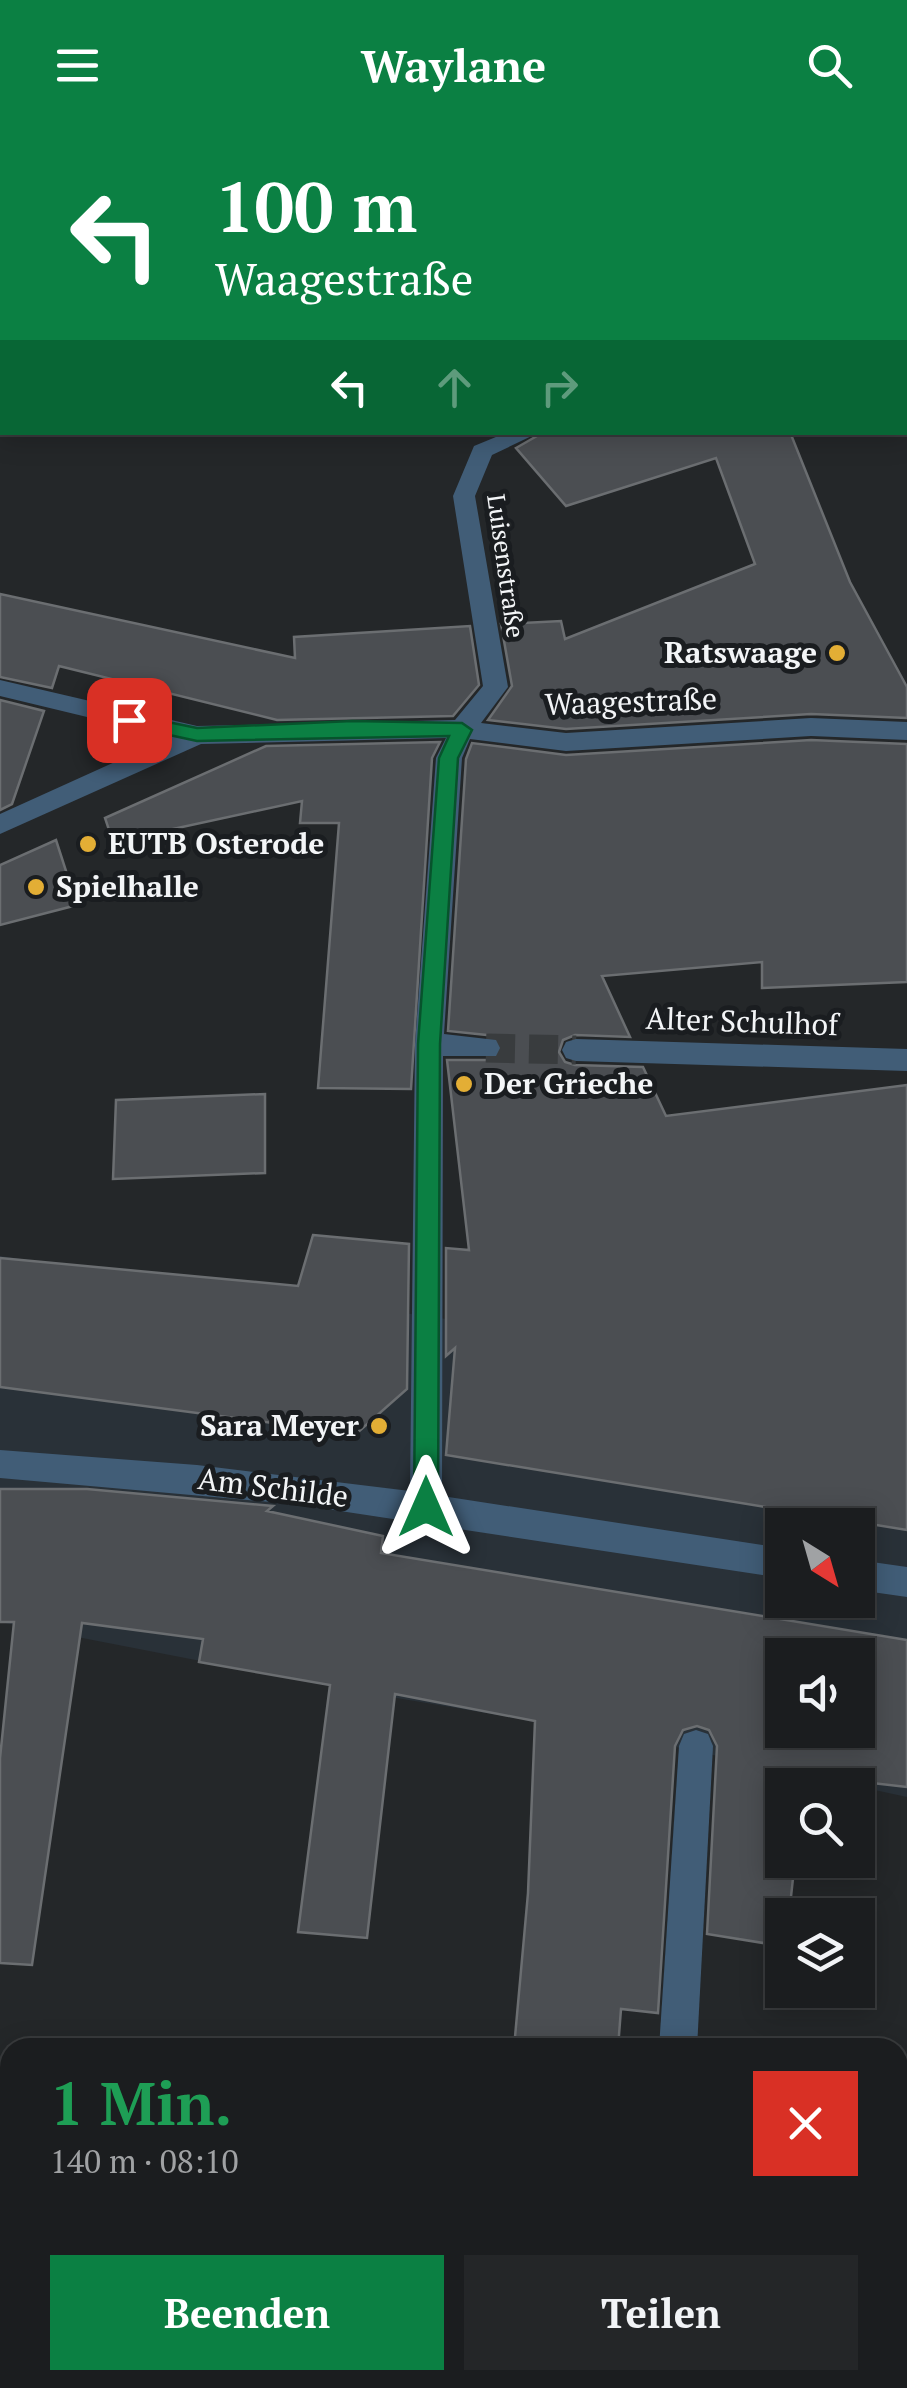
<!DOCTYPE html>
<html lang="de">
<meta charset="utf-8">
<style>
:root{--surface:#1b1d1f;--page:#242628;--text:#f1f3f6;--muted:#a0a2a4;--line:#393b3d;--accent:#0b8043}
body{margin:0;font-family:"PT Serif",serif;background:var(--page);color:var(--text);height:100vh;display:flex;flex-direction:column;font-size:38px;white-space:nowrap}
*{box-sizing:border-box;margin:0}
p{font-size:32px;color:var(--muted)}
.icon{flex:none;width:55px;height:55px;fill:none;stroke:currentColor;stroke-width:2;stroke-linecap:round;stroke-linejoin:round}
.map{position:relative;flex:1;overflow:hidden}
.panel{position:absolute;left:0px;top:1908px;width:908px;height:352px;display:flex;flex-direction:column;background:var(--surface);border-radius:30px 30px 0 0;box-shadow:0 5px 25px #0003,0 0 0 2px var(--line)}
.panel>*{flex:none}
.top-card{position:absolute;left:0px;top:0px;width:908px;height:305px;box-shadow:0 5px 25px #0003,0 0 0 2px var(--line);background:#0b8043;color:#fff;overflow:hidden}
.needle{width:65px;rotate:143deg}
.buttons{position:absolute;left:765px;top:1378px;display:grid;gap:20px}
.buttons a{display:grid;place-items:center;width:110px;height:110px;border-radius:0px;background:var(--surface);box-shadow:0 5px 25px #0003,0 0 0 2px var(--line);font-size:50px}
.pin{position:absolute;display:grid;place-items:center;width:85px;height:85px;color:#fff;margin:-42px;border-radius:20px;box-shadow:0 5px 15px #0006}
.me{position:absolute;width:110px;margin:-55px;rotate:0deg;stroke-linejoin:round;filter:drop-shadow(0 0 8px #0008)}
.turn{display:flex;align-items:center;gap:35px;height:210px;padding:0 50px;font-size:45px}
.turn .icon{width:130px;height:130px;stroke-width:2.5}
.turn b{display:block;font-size:70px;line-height:85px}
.lanes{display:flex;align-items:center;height:95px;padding:0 50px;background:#0003;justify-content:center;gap:50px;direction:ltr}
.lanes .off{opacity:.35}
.round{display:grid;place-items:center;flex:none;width:105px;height:105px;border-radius:0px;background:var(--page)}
.head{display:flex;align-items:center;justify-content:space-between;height:170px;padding:0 50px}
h1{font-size:60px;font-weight:700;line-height:75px;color:#1e9e55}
.primary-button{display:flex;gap:20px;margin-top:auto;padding:20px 50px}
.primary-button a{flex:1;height:115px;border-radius:0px;background:var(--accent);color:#fff;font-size:40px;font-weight:700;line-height:115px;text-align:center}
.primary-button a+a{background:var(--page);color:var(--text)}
header{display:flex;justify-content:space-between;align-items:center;height:130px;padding:0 50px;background:var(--accent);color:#fff;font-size:45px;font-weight:700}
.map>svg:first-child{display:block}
.built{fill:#293138;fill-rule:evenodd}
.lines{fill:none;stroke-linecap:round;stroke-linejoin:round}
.stream{fill:#170e00;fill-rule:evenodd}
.building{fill:#4b4e52;stroke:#6b6e71;stroke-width:2.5;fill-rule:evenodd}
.street-tunnel{stroke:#393c3e;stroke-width:29;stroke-dasharray:29 14;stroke-linecap:butt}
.path{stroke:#6b6d6f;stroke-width:8;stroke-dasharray:9 6;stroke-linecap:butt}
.lane{fill:#415d77;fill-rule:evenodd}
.street{fill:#415d77;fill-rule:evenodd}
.route{fill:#0b8043;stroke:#07532c;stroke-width:2.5}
.poi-dot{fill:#e3ae35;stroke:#1a1d20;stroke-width:4}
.labels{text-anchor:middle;stroke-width:10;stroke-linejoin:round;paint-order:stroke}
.far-street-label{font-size:25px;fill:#f3f5f7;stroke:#1a1d20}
.poi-label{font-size:30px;font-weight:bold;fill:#f3f5f7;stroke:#1a1d20;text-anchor:start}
.street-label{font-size:30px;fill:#f3f5f7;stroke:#1a1d20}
</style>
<header><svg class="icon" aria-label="menu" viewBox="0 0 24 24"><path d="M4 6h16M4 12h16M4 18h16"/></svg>Waylane<svg class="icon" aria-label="search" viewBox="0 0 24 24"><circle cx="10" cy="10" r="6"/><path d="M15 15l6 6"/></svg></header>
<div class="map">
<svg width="907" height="2258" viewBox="0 0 907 2258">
<rect width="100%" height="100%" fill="#242729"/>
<!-- built -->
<path class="built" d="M 0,1126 L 907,1254 L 907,1667 L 634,1608 L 361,1562 L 0,1492 ZM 782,1395 L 858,1395 L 858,1470 L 782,1470 ZM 782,1525 L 858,1525 L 858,1600 L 782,1600 Z"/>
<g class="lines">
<!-- stream -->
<path class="stream" d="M 0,2236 L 10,2238 L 10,2250 L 46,2250 L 49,2258 L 0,2258 Z"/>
</g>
<!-- building -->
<g class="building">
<path d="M 544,302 L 790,302 L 850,452 L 907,557 L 907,588 L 811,584 L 566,599 L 488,590 L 512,556 L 501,494 L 561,491 L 565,509 L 755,434 L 716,328 L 566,376 L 516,318 Z"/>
<path d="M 0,464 L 295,528 L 294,507 L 470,496 L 479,555 L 453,586 L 277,590 L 59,536 L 52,558 L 0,547 Z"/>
<path d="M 0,570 L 44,581 L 12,674 L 0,680 Z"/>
<path d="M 811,610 L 907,614 L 907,852 L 762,858 L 762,832 L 602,846 L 630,907 L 575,905 L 563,910 L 559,922 L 565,932 L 575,935 L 643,937 L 666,986 L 907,955 L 907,1400 L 446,1325 L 455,1218 L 446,1226 L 446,1118 L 469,1120 L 447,930 L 496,930 L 503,920 L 496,906 L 448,901 L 466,629 L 472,613 L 566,625 Z"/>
<path d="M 440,612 L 432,628 L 411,959 L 318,958 L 339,693 L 300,693 L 302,671 L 113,712 L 105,688 L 266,616 Z"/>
<path d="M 56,710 L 77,775 L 0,795 L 0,735 Z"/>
<path d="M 265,964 L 265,1043 L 113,1049 L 116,970 Z"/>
<path d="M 313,1105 L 409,1114 L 407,1259 L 356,1304 L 0,1257 L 0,1128 L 298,1156 Z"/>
<path d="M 0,1359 L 87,1359 L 273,1376 L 267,1381 L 383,1406 L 381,1423 L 907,1510 L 907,1657 L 802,1645 L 802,1655 L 782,1655 L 782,1730 L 795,1730 L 789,1785 L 782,1785 L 782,1816 L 707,1804 L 717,1616 L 709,1600 L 697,1596 L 683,1600 L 675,1616 L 658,1883 L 621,1879 L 618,1918 L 514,1918 L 528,1763 L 535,1591 L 395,1564 L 367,1808 L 298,1802 L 330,1555 L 199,1532 L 203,1509 L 82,1493 L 32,1835 L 0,1833 L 0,1628 L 14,1492 L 0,1492 ZM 782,1525 L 858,1525 L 858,1600 L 782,1600 Z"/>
</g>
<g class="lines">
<!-- street-tunnel -->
<path class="street-tunnel" d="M 486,918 L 576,920"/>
<!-- path -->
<g class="path">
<path d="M 0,2173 L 10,2176"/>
<path d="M 288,2250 L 318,2258"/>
</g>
<!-- lane -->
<g class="lane">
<path d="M 40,0 L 60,0 L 62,2 L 42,2 Z"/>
<path d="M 696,1600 L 708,1604 L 713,1616 L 697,1918 L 659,1918 L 679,1616 L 684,1604 Z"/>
<path d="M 436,2250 L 476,2250 L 475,2258 L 435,2258 Z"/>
</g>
<!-- street -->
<g class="street">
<path d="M 727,0 L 748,0 L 750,2 L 729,2 Z"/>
<path d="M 2,7 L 2,19 L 0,20 L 0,8 Z"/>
<rect x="905" y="79" width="2" height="12"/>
<path d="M 907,232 L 907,246 L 905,247 L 905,233 Z"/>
<path d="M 508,302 L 540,302 L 492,325 L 475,366 L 508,557 L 481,593 L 566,603 L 811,588 L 907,592 L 907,610 L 811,606 L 566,621 L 470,609 L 462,628 L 444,904 L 496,910 L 500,918 L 496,926 L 443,926 L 442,1366 L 782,1418 L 782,1448 L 294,1374 L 0,1348 L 0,1320 L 197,1335 L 410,1361 L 415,914 L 436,628 L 446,608 L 201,614 L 0,704 L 0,684 L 170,607 L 0,566 L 0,550 L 197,596 L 455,590 L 483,556 L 453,366 L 474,316 Z"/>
<path d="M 576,909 L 907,919 L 907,941 L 576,931 L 566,928 L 562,920 L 566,912 Z"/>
<path d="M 858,1430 L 907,1437 L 907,1467 L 858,1460 Z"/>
</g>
</g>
<!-- route -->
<path class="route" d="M 129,584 L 197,598 L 352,591 L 462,593 L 472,600 L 458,628 L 440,914 L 438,1377 L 434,1385 L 417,1385 L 414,1377 L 418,914 L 439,628 L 449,606 L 197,611 L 123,595 L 123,586 Z"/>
<!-- markers -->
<g class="poi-dot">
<circle cx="837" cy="523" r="10"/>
<circle cx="88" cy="714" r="10"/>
<circle cx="36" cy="757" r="10"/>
<circle cx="464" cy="954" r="10"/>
<circle cx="379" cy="1296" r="10"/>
</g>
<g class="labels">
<!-- far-street labels -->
<g class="far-street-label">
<text transform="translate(506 436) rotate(82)" y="9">Luisenstraße</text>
</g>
<!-- poi labels -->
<g class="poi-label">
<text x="817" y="533" text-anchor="end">Ratswaage</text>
<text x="108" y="724">EUTB Osterode</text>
<text x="56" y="767">Spielhalle</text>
<text x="484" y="964">Der Grieche</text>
<text x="359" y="1306" text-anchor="end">Sara Meyer</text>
</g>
<!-- street labels -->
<g class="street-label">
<text transform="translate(631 572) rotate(-2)" y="10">Waagestraße</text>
<text transform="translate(742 892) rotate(2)" y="10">Alter Schulhof</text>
<text transform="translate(273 1358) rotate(7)" y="10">Am Schilde</text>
</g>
</g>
</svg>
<div class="buttons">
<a><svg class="needle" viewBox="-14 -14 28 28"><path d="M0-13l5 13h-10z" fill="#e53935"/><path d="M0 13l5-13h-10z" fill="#a0a2a4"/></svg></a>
<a><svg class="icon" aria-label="sound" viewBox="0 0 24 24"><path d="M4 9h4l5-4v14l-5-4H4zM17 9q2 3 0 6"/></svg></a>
<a><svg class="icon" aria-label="search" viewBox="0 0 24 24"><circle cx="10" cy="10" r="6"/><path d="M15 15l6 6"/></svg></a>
<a><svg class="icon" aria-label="layers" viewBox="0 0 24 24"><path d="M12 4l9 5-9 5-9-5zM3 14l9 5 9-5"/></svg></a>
</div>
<div class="pin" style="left:129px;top:590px;background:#d93025"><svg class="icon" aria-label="arrive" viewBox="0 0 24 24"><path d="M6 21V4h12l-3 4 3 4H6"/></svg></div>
<svg class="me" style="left:426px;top:1377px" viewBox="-20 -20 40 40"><path d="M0-17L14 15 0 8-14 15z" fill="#0b8043" stroke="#fff" stroke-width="4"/></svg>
<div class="top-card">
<div class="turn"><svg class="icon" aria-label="left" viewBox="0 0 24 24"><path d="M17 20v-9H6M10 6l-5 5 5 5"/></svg><div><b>100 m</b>Waagestraße</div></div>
<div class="lanes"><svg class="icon" aria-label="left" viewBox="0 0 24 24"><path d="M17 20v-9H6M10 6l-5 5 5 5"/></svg><svg class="icon off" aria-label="ahead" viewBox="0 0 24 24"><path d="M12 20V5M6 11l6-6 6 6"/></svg><svg class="icon off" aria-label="right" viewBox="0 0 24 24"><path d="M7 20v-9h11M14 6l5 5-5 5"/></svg></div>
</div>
<section class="panel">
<div class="head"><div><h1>1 Min.</h1><p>140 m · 08:10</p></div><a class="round" style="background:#d93025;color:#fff"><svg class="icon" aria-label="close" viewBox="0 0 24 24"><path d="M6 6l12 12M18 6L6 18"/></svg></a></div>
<div class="primary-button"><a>Beenden</a><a>Teilen</a></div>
</section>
</div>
